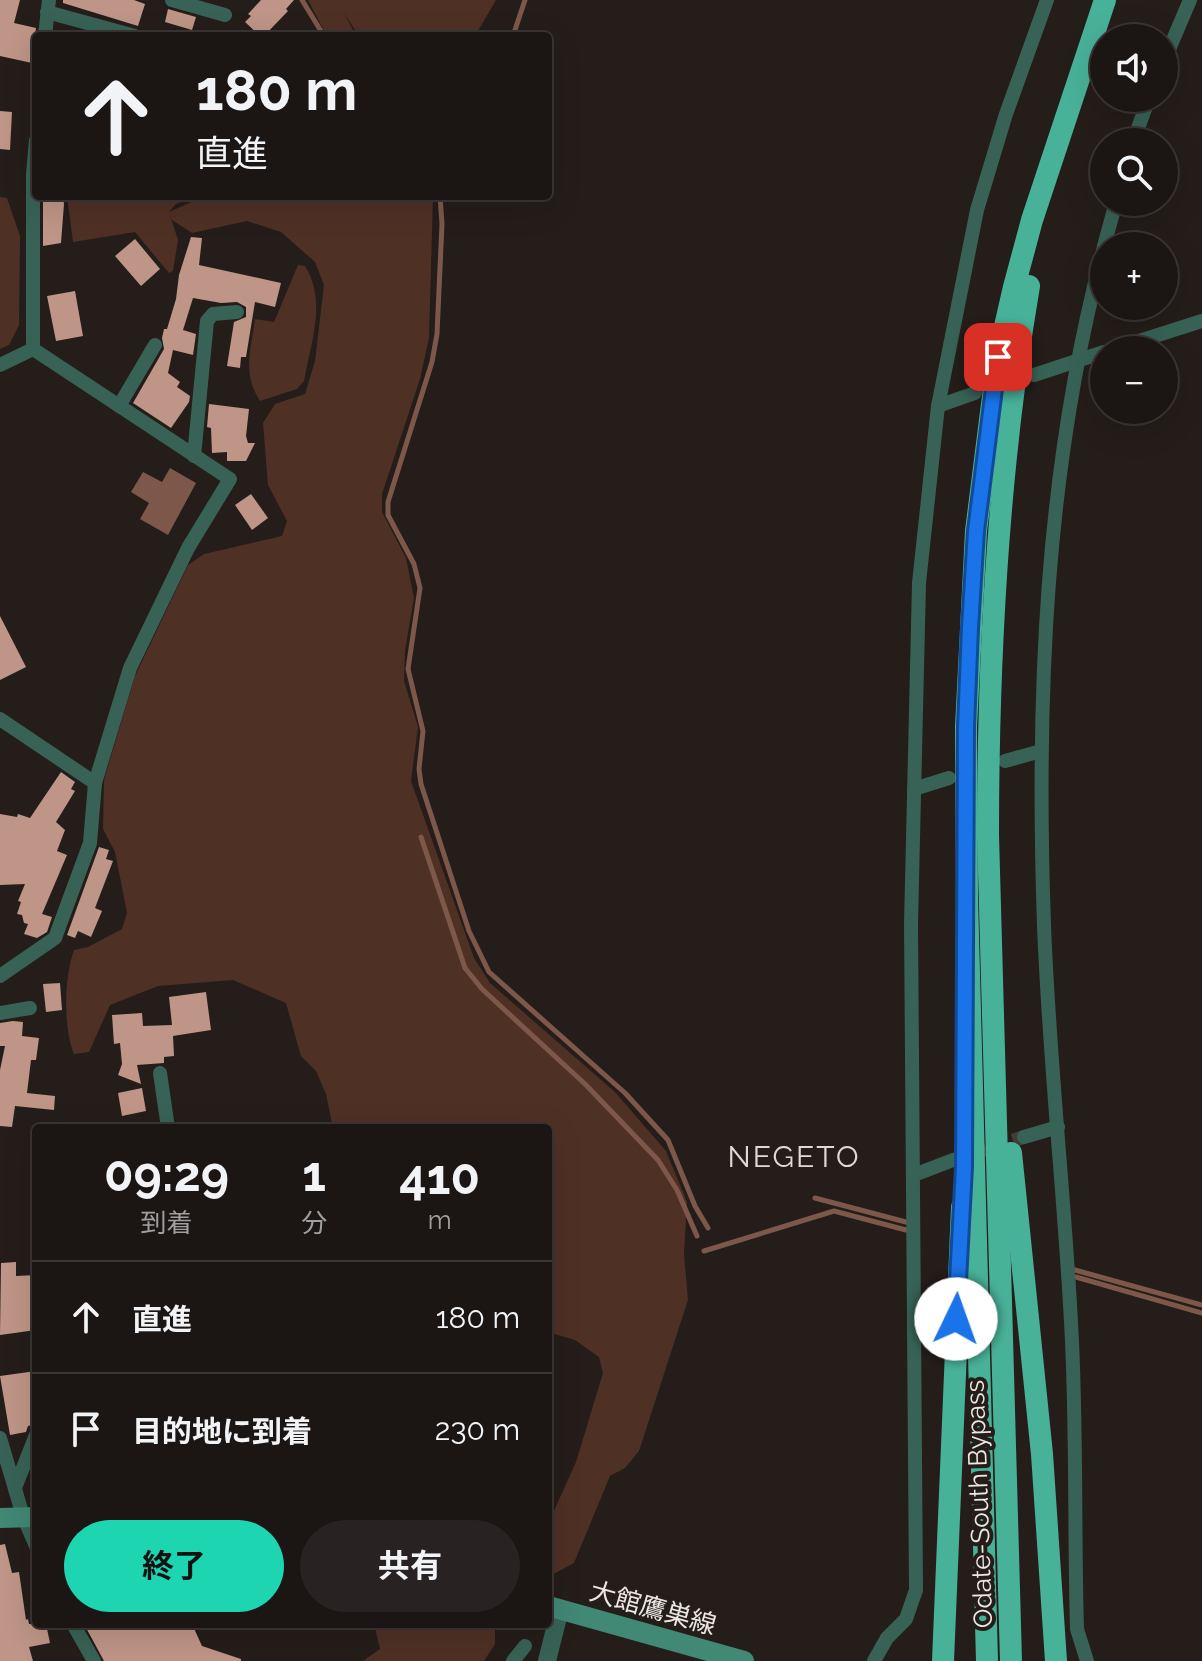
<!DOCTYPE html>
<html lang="ja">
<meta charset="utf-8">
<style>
:root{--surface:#1b1614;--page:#282322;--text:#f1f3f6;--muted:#a09fa0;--line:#393534;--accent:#1ed5b1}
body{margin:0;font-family:Raleway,"Noto Sans JP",sans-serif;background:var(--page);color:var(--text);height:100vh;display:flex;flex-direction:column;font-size:30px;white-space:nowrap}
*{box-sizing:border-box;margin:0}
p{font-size:26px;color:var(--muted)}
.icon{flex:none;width:44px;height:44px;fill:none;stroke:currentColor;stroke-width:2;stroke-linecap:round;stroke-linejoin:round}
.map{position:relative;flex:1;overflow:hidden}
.panel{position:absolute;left:32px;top:1124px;width:520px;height:504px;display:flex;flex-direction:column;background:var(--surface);border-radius:8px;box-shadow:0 8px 32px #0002,0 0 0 2px var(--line)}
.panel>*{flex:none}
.banner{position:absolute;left:32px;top:32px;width:520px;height:168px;border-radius:8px;box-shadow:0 8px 32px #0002,0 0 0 2px var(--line);background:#1b1614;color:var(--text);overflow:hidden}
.buttons{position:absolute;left:1090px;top:24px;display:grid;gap:16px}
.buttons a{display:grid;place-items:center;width:88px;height:88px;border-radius:50%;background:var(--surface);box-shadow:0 8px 32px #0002,0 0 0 2px var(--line);font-size:40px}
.pin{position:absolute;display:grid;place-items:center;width:68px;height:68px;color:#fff;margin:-34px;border-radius:16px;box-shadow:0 4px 12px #0006}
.me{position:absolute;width:88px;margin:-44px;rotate:3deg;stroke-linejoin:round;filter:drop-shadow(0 0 6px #0008)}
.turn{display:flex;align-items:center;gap:28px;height:168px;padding:0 32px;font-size:36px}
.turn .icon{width:104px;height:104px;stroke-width:2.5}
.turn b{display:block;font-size:56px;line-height:68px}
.eta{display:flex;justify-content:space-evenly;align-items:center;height:136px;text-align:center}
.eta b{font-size:48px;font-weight:700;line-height:56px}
.action{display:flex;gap:16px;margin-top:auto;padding:16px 32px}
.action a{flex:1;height:92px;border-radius:48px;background:var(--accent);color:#111;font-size:32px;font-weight:700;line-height:92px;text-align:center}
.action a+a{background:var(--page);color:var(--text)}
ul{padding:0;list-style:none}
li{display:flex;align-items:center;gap:24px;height:112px;padding:0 32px;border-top:2px solid var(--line)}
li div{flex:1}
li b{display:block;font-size:30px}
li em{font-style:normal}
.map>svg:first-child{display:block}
.green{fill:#4f3025}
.water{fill:#7d584a}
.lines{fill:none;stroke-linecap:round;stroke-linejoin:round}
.stream{stroke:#7d584a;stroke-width:5}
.building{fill:#be9586}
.minor-tunnel{stroke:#423b38;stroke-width:14;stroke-dasharray:14 7;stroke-linecap:butt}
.minor{stroke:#386256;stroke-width:14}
.tertiary{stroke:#386256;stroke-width:18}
.secondary{stroke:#418875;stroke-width:20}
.trunk{stroke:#48b299;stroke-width:22}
.route-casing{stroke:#114b97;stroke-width:20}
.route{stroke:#1a73e8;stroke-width:14}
.labels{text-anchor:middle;stroke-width:8;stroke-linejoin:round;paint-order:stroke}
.street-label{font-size:26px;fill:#ece7e5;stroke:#241d1a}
.quarter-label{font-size:30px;letter-spacing:2px;fill:#e3d8d4;stroke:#241d1a}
</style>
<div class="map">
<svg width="1202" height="1661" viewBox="0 0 1202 1661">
<rect width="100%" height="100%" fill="#241d1a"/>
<!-- green -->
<g class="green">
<path d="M 308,0 L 496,0 L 475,36 L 359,36 L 344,13 L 356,36 L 327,36 Z"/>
<path d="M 67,196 L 198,196 L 176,204 L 169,212 L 205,196 L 433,196 L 429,338 L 420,379 L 382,494 L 382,512 L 406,558 L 414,598 L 405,650 L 404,681 L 418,727 L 411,781 L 474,958 L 490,983 L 615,1092 L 666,1151 L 687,1202 L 684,1254 L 688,1300 L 639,1451 L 625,1468 L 610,1476 L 574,1563 L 548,1577 L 548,1524 L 576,1462 L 603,1373 L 599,1357 L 575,1340 L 548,1332 L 548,1128 L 333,1128 L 326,1094 L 316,1071 L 301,1056 L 286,1003 L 233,980 L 158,986 L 110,1005 L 89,1052 L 74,1054 C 63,1027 64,978 74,950 L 88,947 L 122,929 L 127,913 L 115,852 L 103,829 L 104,780 L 135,676 L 188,565 L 204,554 L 282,536 L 287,521 L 268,485 L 263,423 L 275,404 L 305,394 L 315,361 L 324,285 L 315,262 L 281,232 L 247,221 L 192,233 L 172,220 L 169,212 L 178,240 L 173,271 L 169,273 L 135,232 L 73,242 Z"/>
<path d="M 0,197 L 7,198 L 20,236 L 19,325 L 9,345 L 0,349 Z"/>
<path d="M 298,265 L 305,266 C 327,301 311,342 304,381 L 297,389 L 260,401 C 242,373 251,350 255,319 L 274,322 Z"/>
<path d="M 374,1624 L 495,1624 L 495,1644 L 484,1661 L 363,1661 L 380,1649 Z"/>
</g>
<!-- water -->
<path class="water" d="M 170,468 L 196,483 L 168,535 L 140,519 L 149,503 L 131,492 L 143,472 L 162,482 Z"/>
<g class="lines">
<!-- stream -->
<g class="stream">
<path d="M 302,0 L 324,36"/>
<path d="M 513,36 L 525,0"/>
<path d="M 440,196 L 442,224 L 437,334 L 432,362 L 388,502 L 388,515 L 414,564 L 420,588 L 408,669 L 423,731 L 419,769 L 421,784 L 469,931 L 489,972 L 625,1093 L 668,1140 L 695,1206 L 708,1228"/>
<path d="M 421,837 L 465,968 L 482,989 L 585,1084 L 658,1160 L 677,1190 L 697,1236"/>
<path d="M 815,1198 L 906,1222"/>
<path d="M 704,1251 L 834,1211 L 906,1230"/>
<path d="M 1075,1270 L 1202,1305"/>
<path d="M 1076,1277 L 1202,1313"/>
</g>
</g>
<!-- building -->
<g class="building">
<path d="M 0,0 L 20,0 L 14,23 L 36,28 L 32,63 L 0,56 Z"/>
<path d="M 63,0 L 134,0 L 145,4 L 138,26 L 63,3 Z"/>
<path d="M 261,0 L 294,0 L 286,9 L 288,11 L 264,36 L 260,36 L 245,22 L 251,16 L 248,14 Z"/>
<path d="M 168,9 L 196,17 L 192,30 L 165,22 Z"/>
<path d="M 0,111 L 12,112 L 10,150 L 0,149 Z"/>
<path d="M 46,196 L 63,196 L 64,204 L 61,243 L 43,246 L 43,202 L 46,202 Z"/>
<path d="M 191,237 L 202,238 L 199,265 L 281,283 L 275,307 L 255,302 L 246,357 L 241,357 L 240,368 L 227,366 L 234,322 L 246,317 L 246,307 L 237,302 L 221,303 L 193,298 L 183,330 L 196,334 L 193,355 L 173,350 L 168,373 L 180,382 L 177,387 L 190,396 L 189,402 L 171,428 L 133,403 L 164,349 L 162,338 L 164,329 L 167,329 L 176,299 L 179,275 Z"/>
<path d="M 135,239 L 160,269 L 141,286 L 115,256 Z"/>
<path d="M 75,291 L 83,336 L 56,341 L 47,296 Z"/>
<path d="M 209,404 L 249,409 L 246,436 L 248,443 L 255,443 L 246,461 L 227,461 L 227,452 L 212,453 L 211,428 L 207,427 Z"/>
<path d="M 251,494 L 268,518 L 252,530 L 235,505 Z"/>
<path d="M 0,616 L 26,667 L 0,680 Z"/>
<path d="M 61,772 L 75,782 L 71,789 L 75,791 L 56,822 L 65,830 L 57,851 L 67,855 L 42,914 L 52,917 L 47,932 L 37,938 L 24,934 L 28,924 L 24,923 L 22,915 L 17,914 L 21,902 L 18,901 L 25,884 L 0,885 L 0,814 L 17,817 L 18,814 L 30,818 Z"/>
<path d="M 99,847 L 109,850 L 106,859 L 113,861 L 95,908 L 102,911 L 91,937 L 78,931 L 75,938 L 67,935 Z"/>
<path d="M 60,983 L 62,1010 L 46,1012 L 43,984 Z"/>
<path d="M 206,992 L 211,1030 L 173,1036 L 174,1056 L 164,1057 L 164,1063 L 137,1065 L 141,1084 L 118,1075 L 122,1064 L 120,1043 L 114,1044 L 112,1015 L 142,1013 L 143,1026 L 172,1025 L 169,997 Z"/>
<path d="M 13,1021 L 23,1022 L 22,1036 L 39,1038 L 36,1060 L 31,1060 L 27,1093 L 55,1096 L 54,1110 L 15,1106 L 12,1127 L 0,1126 L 0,1070 L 5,1046 L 0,1046 L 0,1023 Z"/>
<path d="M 142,1088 L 146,1111 L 122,1116 L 118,1093 Z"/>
<path d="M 16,1262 L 16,1276 L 36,1275 L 36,1330 L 0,1335 L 1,1263 Z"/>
<path d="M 36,1371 L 36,1398 L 30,1399 L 33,1425 L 28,1426 L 26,1432 L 10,1435 L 0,1376 Z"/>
<path d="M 5,1544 L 12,1573 L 19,1572 L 26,1620 L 28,1619 L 29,1624 L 46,1624 L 50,1643 L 29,1647 L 33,1661 L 0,1661 L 0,1545 Z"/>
<path d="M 84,1624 L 192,1624 L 202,1646 L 241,1659 L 241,1661 L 104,1661 Z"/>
</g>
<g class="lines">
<!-- minor-tunnel -->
<path class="minor-tunnel" d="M 953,1160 L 1024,1137"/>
<!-- minor -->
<g class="minor">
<path d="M 172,0 L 225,15"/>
<path d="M 47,12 L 135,36"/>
<path d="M 45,36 L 49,0"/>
<path d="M 1164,61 L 1190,0"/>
<path d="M 1133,142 L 1149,98"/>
<path d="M 1104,246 L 1116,202"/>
<path d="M 33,349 L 33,174 L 36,140"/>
<path d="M 1111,350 L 1202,321"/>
<path d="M 0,365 L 33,349"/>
<path d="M 1034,375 L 1104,352"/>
<path d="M 119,406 L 155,345"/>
<path d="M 938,406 L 975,393"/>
<path d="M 194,456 L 207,321 L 213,314 L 237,312"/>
<path d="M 0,719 L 95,783"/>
<path d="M 1005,761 L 1041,751"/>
<path d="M 914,789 L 949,778"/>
<path d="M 0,976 L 55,938 L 90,843 L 95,783 L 130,668 L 188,548 L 230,479 L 33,349"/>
<path d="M 0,1013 L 30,1008"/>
<path d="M 160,1073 L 168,1128"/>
<path d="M 1024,1137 L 1058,1127"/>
<path d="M 914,1175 L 953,1160"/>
<path d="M 0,1438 L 23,1516 L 36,1546"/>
<path d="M 15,1488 L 36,1435"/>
<path d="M 73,1624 L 94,1661"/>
<path d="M 513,1661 L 525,1646"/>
<path d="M 874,1661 L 887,1638 L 906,1619 L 916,1590 L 911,924 L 919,583 L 938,406 L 977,210 L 1006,114 L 1047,0"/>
<path d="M 1087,1661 L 1077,1629 C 1074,1526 1077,1424 1071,1322 C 1064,1190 1049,1058 1044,925 C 1036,697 1045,469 1104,247"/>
</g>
<!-- tertiary -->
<path class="tertiary" d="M 547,1661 L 560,1609"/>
<!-- secondary -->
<g class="secondary">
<path d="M 0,1518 L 36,1517"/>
<path d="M 548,1606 L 744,1661"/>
</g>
<!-- trunk -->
<g class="trunk">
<path d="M 1011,1153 L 1042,1454 L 1056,1661"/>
<path d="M 943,1661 L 962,1207"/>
<path d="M 987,1661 L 967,897 L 966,727 L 976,531 L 998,357 L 1014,287 L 1032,220 L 1105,0"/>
<path d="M 1011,1661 L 988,835 C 988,651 998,468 1029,286"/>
</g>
</g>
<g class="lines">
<defs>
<path id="route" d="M 956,1319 L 964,1167 L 966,727 L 970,628 L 976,531 L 998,357"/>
</defs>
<!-- route casing -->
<use href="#route" class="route-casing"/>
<!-- route -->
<use href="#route" class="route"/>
</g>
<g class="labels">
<!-- street labels -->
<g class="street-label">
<text transform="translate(979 1504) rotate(-92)" y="9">Odate-South Bypass</text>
<text transform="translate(653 1608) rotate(16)" y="9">大館鷹巣線</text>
</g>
<!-- quarter labels -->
<g class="quarter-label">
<text x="794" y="1167">NEGETO</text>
</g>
</g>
</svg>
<div class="buttons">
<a><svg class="icon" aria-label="sound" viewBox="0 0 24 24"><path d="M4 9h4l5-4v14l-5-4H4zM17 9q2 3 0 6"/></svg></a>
<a><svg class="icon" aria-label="search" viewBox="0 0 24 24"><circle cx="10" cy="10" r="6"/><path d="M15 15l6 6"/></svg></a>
<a>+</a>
<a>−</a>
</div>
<div class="pin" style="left:998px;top:357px;background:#d93025"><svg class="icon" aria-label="arrive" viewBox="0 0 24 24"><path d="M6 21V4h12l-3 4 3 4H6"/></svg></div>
<svg class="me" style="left:956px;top:1319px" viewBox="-20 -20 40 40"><circle r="19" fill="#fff"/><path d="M0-13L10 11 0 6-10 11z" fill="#1a73e8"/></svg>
<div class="banner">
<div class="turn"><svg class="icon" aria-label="ahead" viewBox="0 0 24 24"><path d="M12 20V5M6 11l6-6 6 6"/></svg><div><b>180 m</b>直進</div></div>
</div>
<section class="panel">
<div class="eta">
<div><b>09:29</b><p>到着</p></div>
<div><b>1</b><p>分</p></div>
<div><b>410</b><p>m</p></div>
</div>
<ul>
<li><svg class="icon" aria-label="ahead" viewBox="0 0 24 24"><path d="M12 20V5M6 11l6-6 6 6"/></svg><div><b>直進</b></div><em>180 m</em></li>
<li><svg class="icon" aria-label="arrive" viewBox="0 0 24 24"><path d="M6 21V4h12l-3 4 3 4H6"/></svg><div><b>目的地に到着</b></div><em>230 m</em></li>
</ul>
<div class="action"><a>終了</a><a>共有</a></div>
</section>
</div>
